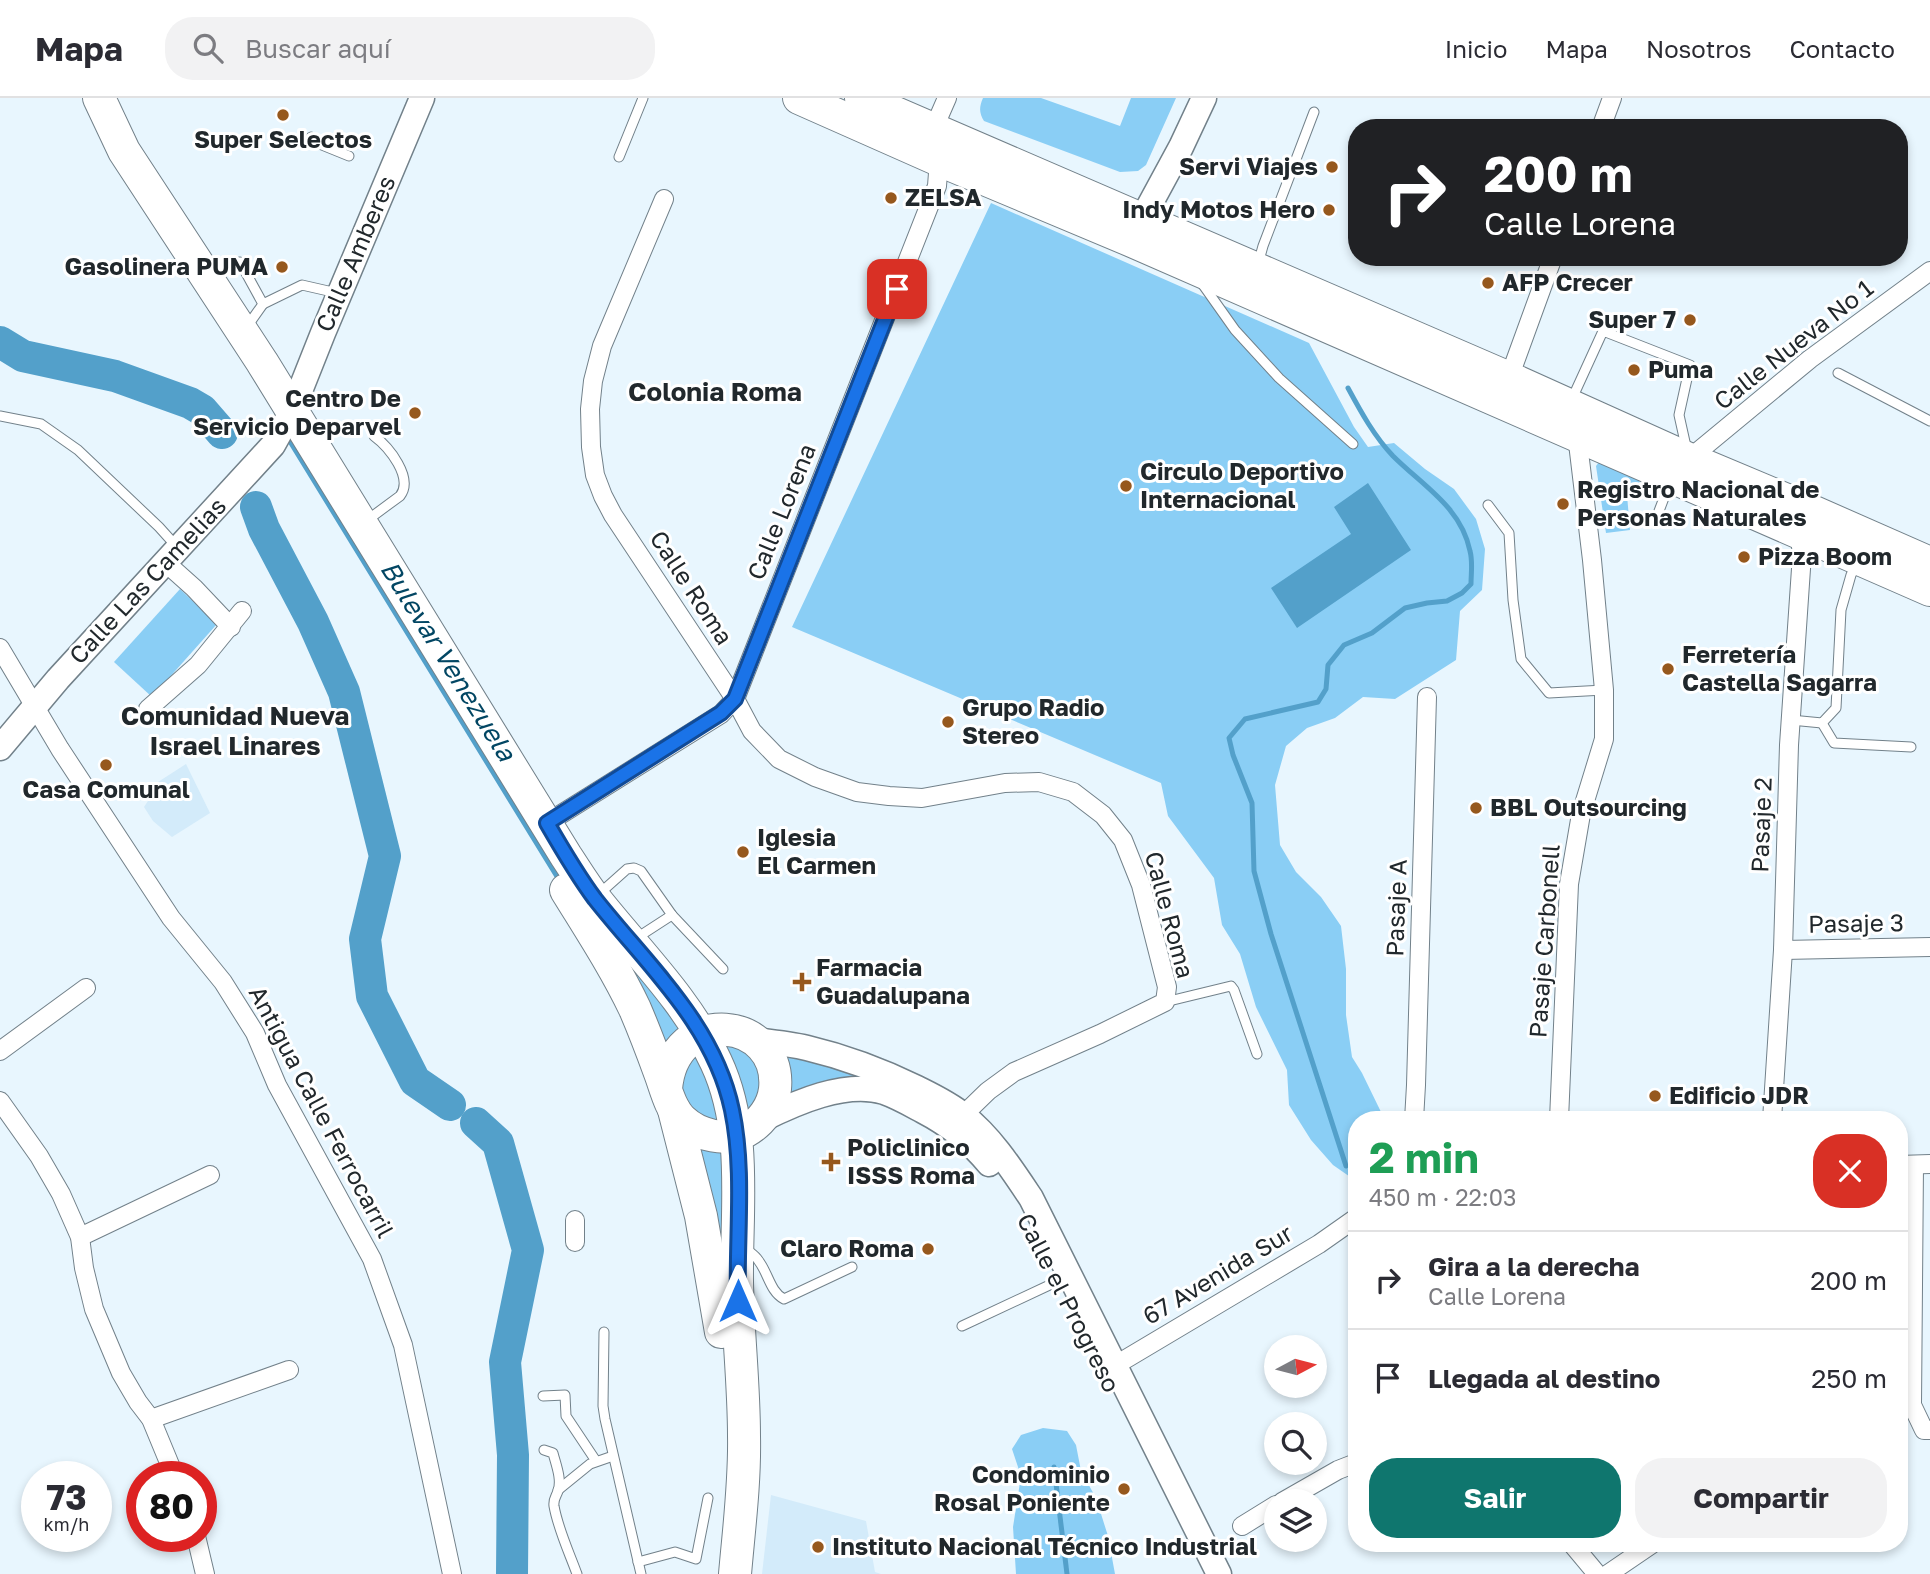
<!DOCTYPE html>
<html lang="es">
<meta charset="utf-8">
<style>
:root{--surface:#fff;--page:#f2f2f3;--text:#2b2b33;--muted:#7c7c81;--line:#e1e1e2;--accent:#0f766e}
body{margin:0;font-family:"Golos Text",sans-serif;background:var(--page);color:var(--text);height:100vh;display:flex;flex-direction:column;font-size:26px;white-space:nowrap}
*{box-sizing:border-box;margin:0}
p{font-size:23px;color:var(--muted)}
.icon{flex:none;width:38px;height:38px;fill:none;stroke:currentColor;stroke-width:2;stroke-linecap:round;stroke-linejoin:round}
.map{position:relative;flex:1;overflow:hidden}
.drawer{position:absolute;left:1348px;top:1013px;width:560px;height:441px;display:flex;flex-direction:column;background:var(--surface);border-radius:28px;box-shadow:0 4px 10px #0003}
.drawer>*{flex:none}
.top-card{position:absolute;left:1348px;top:21px;width:560px;height:147px;border-radius:28px;box-shadow:0 4px 10px #0003;background:#202124;color:#fff;overflow:hidden}
.needle{width:46px;rotate:83deg}
.buttons{position:absolute;left:1264px;top:1237px;display:grid;gap:14px}
.buttons a{display:grid;place-items:center;width:63px;height:63px;border-radius:50%;background:var(--surface);box-shadow:0 4px 10px #0003;font-size:35px}
.speed{position:absolute;left:21px;top:1363px;display:flex;gap:14px;font-size:35px;font-weight:700;text-align:center}
.speed>*{display:grid;place-content:center;width:91px;height:91px;border-radius:50%;background:var(--surface);box-shadow:0 4px 10px #0003;line-height:1}
.speed small{font-size:18px;font-weight:400}
.speed .limit{border:10px solid #d22;background:#fff;color:#111}
.pin{position:absolute;display:grid;place-items:center;width:60px;height:60px;color:#fff;margin:-30px;border-radius:14px;box-shadow:0 4px 10px #0006}
.me{position:absolute;width:77px;margin:-38px;rotate:0deg;stroke-linejoin:round;filter:drop-shadow(0 0 5px #0008)}
.turn{display:flex;align-items:center;gap:24px;height:147px;padding:0 21px;font-size:32px}
.turn .icon{width:91px;height:91px;stroke-width:2.5}
.turn b{display:block;font-size:49px;line-height:60px}
.round{display:grid;place-items:center;flex:none;width:74px;height:74px;border-radius:28px;background:var(--page)}
.head{display:flex;align-items:center;justify-content:space-between;height:119px;padding:0 21px}
h1{font-size:42px;font-weight:700;line-height:52px;color:#1e9e55}
.primary-button{display:flex;gap:14px;margin-top:auto;padding:14px 21px}
.primary-button a{flex:1;height:80px;border-radius:28px;background:var(--accent);color:#fff;font-size:28px;font-weight:700;line-height:80px;text-align:center}
.primary-button a+a{background:var(--page);color:var(--text)}
ul{padding:0;list-style:none}
li{display:flex;align-items:center;gap:21px;height:98px;padding:0 21px;border-top:2px solid var(--line)}
li div{flex:1}
li b{display:block;font-size:26px}
li em{font-style:normal}
header{display:flex;align-items:center;gap:42px;box-sizing:border-box;height:98px;padding:0 35px;background:var(--surface);border-bottom:2px solid var(--line)}
header strong{font-size:33px}
nav{display:flex;gap:38px;margin-inline-start:auto;font-size:24px}
.search{width:490px;height:63px;background:var(--page);display:flex;align-items:center;gap:18px;box-sizing:border-box;padding:0 24px;border-radius:28px;color:var(--muted);font-size:26px}
.map>svg:first-child{display:block}
.built{fill:#d3ebfa}
.green{fill:#8acef5}
.water{fill:#53a0ca}
.lines{fill:none;stroke-linecap:round;stroke-linejoin:round}
.stream{stroke:#53a0ca;stroke-width:5}
.river{stroke:#53a0ca;stroke-width:32}
.lane-casing{stroke:#72818a;stroke-width:11}
.street-casing{stroke:#72818a;stroke-width:20}
.secondary-casing{stroke:#72818a;stroke-width:27}
.highway-casing{stroke:#72818a;stroke-width:34}
.lane{stroke:#fff;stroke-width:9}
.street{stroke:#fff;stroke-width:18}
.secondary{stroke:#fff;stroke-width:24}
.highway{stroke:#fff;stroke-width:32}
.route-casing{stroke:#114b97;stroke-width:18}
.route{stroke:#1a73e8;stroke-width:12}
.poi-dot{fill:#96581d;stroke:#fff;stroke-width:2.5}
.labels{text-anchor:middle;stroke-width:6;stroke-linejoin:round;paint-order:stroke}
.poi-label{font-size:24px;font-weight:bold;fill:#21282c;stroke:#fff;text-anchor:start}
.street-label{font-size:24px;fill:#21282c;stroke:#fff}
.neighbourhood-label{font-size:26px;font-weight:bold;fill:#21282c;stroke:#fff}
.water-label{font-size:26px;font-style:italic;fill:#024663;stroke:#fff}
</style>
<header>
<strong>Mapa</strong>
<div class="search"><svg class="icon" aria-label="search" viewBox="0 0 24 24"><circle cx="10" cy="10" r="6"/><path d="M15 15l6 6"/></svg>Buscar aquí</div>
<nav><a>Inicio</a><a>Mapa</a><a>Nosotros</a><a>Contacto</a></nav>
</header>
<div class="map">
<svg width="1930" height="1476" viewBox="0 0 1930 1476">
<rect width="100%" height="100%" fill="#e8f6fe"/>
<!-- built -->
<g class="built">
<path d="M 186,666 L 210,715 L 172,739 L 153,723 L 144,709 L 148,703 L 144,693 Z"/>
<path d="M 771,1397 L 866,1423 L 875,1474 L 881,1476 L 762,1476 Z"/>
</g>
<!-- green -->
<g class="green">
<path d="M 983,0 L 1041,0 L 1120,28 L 1131,0 L 1176,0 L 1146,67 L 1138,73 L 1120,74 L 984,23 C 979,15 979,9 983,0 Z"/>
<path d="M 991,105 L 1309,245 L 1354,329 L 1368,349 L 1394,345 L 1425,371 L 1454,391 L 1476,421 L 1485,451 L 1482,492 L 1460,513 L 1456,562 L 1395,601 L 1363,599 L 1335,620 L 1307,630 L 1286,648 L 1275,687 L 1280,747 L 1296,774 L 1321,799 L 1341,828 L 1346,871 L 1346,917 L 1352,959 L 1362,975 L 1381,1014 L 1382,1022 L 1356,1022 L 1356,1083 L 1333,1067 L 1311,1042 L 1289,1007 L 1287,972 L 1256,909 L 1240,856 L 1222,827 L 1214,780 L 1168,718 L 1161,685 L 792,529 Z"/>
<path d="M 1602,360 L 1644,373 L 1633,399 L 1627,397 L 1630,432 L 1606,435 L 1596,368 Z"/>
<path d="M 180,491 L 217,526 L 152,599 L 114,564 Z"/>
<path d="M 596,821 L 686,933 L 664,964 Z"/>
<path d="M 730,943 L 749,953 L 761,974 L 761,989 L 755,1006 L 749,1015 L 715,946 Z"/>
<path d="M 697,954 L 709,977 L 722,1029 L 694,1022 L 676,981 Z"/>
<path d="M 774,954 L 798,957 L 865,980 L 777,1002 Z"/>
<path d="M 684,1036 L 725,1048 L 722,1219 Z"/>
<path d="M 1043,1330 L 1067,1333 L 1076,1347 L 1081,1373 L 1096,1400 L 1108,1438 L 1115,1476 L 1016,1476 L 1013,1429 L 1021,1378 L 1012,1351 L 1021,1337 Z"/>
</g>
<!-- water -->
<path class="water" d="M 1368,385 L 1411,452 L 1297,530 L 1271,490 L 1351,436 L 1334,409 Z"/>
<g class="lines">
<!-- stream -->
<g class="stream">
<path d="M 286,337 L 561,785"/>
<path d="M 1346,1068 L 1271,836 L 1254,773 L 1252,705 L 1233,657 L 1229,640 L 1245,621 L 1318,604 L 1326,591 L 1328,567 L 1344,547 L 1372,535 L 1405,510 L 1427,505 L 1447,503 L 1462,495 L 1471,486 C 1471,475 1473,464 1470,453 C 1461,409 1423,388 1393,358 C 1374,338 1361,314 1348,290"/>
<path d="M 1054,1369 L 1067,1476"/>
</g>
<!-- river -->
<g class="river">
<path d="M 0,244 L 23,258 L 115,278 L 190,305 L 202,312 L 222,335"/>
<path d="M 256,409 L 264,431 L 313,524 L 344,594 L 385,758 L 365,841 L 372,898 L 415,983 L 450,1007"/>
<path d="M 476,1025 L 498,1045 L 528,1152 L 505,1264 L 513,1357 L 512,1476"/>
</g>
<defs>
<g id="lane">
<path d="M 311,39 L 312,43 L 349,58"/>
<path d="M 619,59 L 643,0"/>
<path d="M 1258,166 L 1263,148 L 1314,14"/>
<path d="M 206,169 L 240,164 L 263,206 L 246,230"/>
<path d="M 1201,184 L 1235,232 L 1279,280 L 1353,346"/>
<path d="M 263,206 L 302,187 L 337,195"/>
<path d="M 1838,275 L 1930,323"/>
<path d="M 1571,303 L 1603,233 L 1690,267 L 1679,317 L 1687,353"/>
<path d="M 0,318 L 41,326 L 78,352 L 159,429 L 177,449"/>
<path d="M 1488,407 L 1509,435 L 1513,502 L 1521,561 L 1549,595 L 1604,592"/>
<path d="M 1659,413 L 1670,384"/>
<path d="M 366,423 L 400,398 C 414,380 389,349 374,338"/>
<path d="M 1791,622 L 1822,625 L 1836,610 L 1841,512 L 1851,477 L 1857,465"/>
<path d="M 1822,625 L 1834,645 L 1911,649"/>
<path d="M 599,796 L 627,771 L 634,770 L 641,773 L 672,817 L 723,871"/>
<path d="M 635,841 L 672,817"/>
<path d="M 1165,904 L 1231,888 L 1234,892 L 1257,956"/>
<path d="M 745,1150 C 749,1154 755,1157 758,1162 C 768,1174 770,1194 784,1201 L 852,1169"/>
<path d="M 962,1228 L 1056,1184"/>
<path d="M 604,1234 L 603,1308 L 605,1321 L 641,1476"/>
<path d="M 543,1298 L 565,1297 L 566,1318 L 596,1363"/>
<path d="M 544,1352 L 553,1355 C 556,1367 562,1381 558,1393 C 556,1399 553,1401 554,1408 C 558,1431 569,1454 577,1476"/>
<path d="M 558,1392 L 590,1366 L 613,1358"/>
<path d="M 638,1464 L 675,1454 L 696,1461 L 708,1400"/>
</g>
<g id="street">
<path d="M 1601,30 L 1612,0"/>
<path d="M 664,101 L 602,248 L 593,283 L 590,311 L 591,349 L 595,377 L 603,398 L 613,417 L 735,601 L 752,633 L 779,661 L 815,679 L 857,694 L 889,698 L 922,700 L 1005,685 L 1039,684 L 1073,694 L 1103,717 L 1123,742 L 1141,787 L 1167,889 L 1165,904 L 1100,936 L 1014,974 L 988,993 L 955,1025"/>
<path d="M 1509,280 L 1553,159"/>
<path d="M 1689,361 L 1810,261 L 1930,173"/>
<path d="M 166,465 L 194,490 L 231,529"/>
<path d="M 0,550 L 60,651 L 171,820 L 223,884 L 255,935 L 277,987 L 372,1161 L 403,1247 L 452,1476"/>
<path d="M 148,611 L 198,567 L 242,513"/>
<path d="M 547,725 L 721,616 L 735,601 L 937,88 L 939,62 L 933,32 L 947,0"/>
<path d="M 1783,852 L 1930,849"/>
<path d="M 0,953 L 86,890"/>
<path d="M 0,1003 L 39,1058 L 61,1096 L 80,1139 L 84,1170 L 94,1211 L 121,1275 L 138,1304 L 151,1321 L 175,1379"/>
<path d="M 1414,1022 L 1416,987 L 1427,599"/>
<path d="M 1559,1022 L 1569,786 L 1581,716 L 1604,641 L 1604,592 L 1592,462 L 1577,337"/>
<path d="M 1772,1022 L 1783,852 L 1789,647 L 1802,456 L 1799,434"/>
<path d="M 1899,1067 L 1930,1066"/>
<path d="M 1914,1067 L 1912,1307 L 1924,1332 L 1930,1332"/>
<path d="M 80,1139 L 210,1077"/>
<path d="M 575,1144 L 575,1122"/>
<path d="M 1104,1274 L 1319,1146 L 1356,1120"/>
<path d="M 151,1321 L 289,1272"/>
<path d="M 1282,1404 L 1338,1372 L 1356,1365"/>
<path d="M 1242,1428 L 1276,1407"/>
<path d="M 196,1438 L 205,1476"/>
<path d="M 1572,1446 L 1597,1476"/>
<path d="M 1608,1476 L 1652,1446"/>
</g>
<g id="secondary">
<path d="M 1135,136 L 1142,121 L 1181,49 L 1204,0"/>
<path d="M 0,650 L 58,581 L 273,347 L 292,313 L 323,235 L 422,0"/>
<path d="M 754,942 C 771,944 790,946 807,950 C 845,959 882,973 917,990 C 933,998 950,1006 963,1017 C 991,1039 1011,1070 1031,1100 L 1219,1476"/>
<path d="M 761,1022 C 795,1005 846,982 884,994 C 898,999 910,1006 923,1013 C 948,1026 971,1044 989,1066"/>
</g>
<g id="highway">
<path d="M 99,0 L 124,53 L 262,264 L 566,758 C 576,773 585,788 596,802 C 638,855 687,902 716,964 C 748,1032 736,1111 737,1184 C 738,1236 744,1287 744,1338 C 745,1384 739,1430 735,1476"/>
<path d="M 799,0 L 939,62 L 1132,143 L 1930,492"/>
<path d="M 861,0 L 1509,280 L 1689,361 L 1789,403 L 1930,465"/>
<path d="M 566,792 C 590,831 615,869 635,911 C 644,932 652,953 660,975 C 666,991 670,1010 682,1022 C 699,1038 726,1044 746,1033 C 762,1024 773,1008 775,991 C 782,919 673,905 666,991"/>
<path d="M 674,1012 L 701,1118 L 721,1234"/>
</g>
</defs>
<!-- lane casing -->
<use href="#lane" class="lane-casing"/>
<!-- street casing -->
<use href="#street" class="street-casing"/>
<!-- secondary casing -->
<use href="#secondary" class="secondary-casing"/>
<!-- highway casing -->
<use href="#highway" class="highway-casing"/>
<!-- lane -->
<use href="#lane" class="lane"/>
<!-- street -->
<use href="#street" class="street"/>
<!-- secondary -->
<use href="#secondary" class="secondary"/>
<!-- highway -->
<use href="#highway" class="highway"/>
</g>
<g class="lines">
<defs>
<path id="route" d="M 738,1203 C 736,1140 745,1074 732,1012 C 714,926 647,867 595,801 C 577,777 562,751 547,725 L 721,615 L 735,601 L 897,191"/>
</defs>
<!-- route casing -->
<use href="#route" class="route-casing"/>
<!-- route -->
<use href="#route" class="route"/>
</g>
<!-- markers -->
<g class="poi-dot">
<circle cx="283" cy="17" r="7"/>
<circle cx="1332" cy="69" r="7"/>
<circle cx="891" cy="100" r="7"/>
<circle cx="1329" cy="112" r="7"/>
<circle cx="282" cy="169" r="7"/>
<circle cx="1488" cy="185" r="7"/>
<circle cx="1690" cy="222" r="7"/>
<circle cx="1634" cy="272" r="7"/>
<circle cx="415" cy="315" r="7"/>
<circle cx="1126" cy="388" r="7"/>
<circle cx="1563" cy="406" r="7"/>
<circle cx="1744" cy="459" r="7"/>
<circle cx="1668" cy="571" r="7"/>
<circle cx="948" cy="624" r="7"/>
<circle cx="106" cy="667" r="7"/>
<circle cx="1476" cy="710" r="7"/>
<circle cx="743" cy="754" r="7"/>
<path d="M798.5 873.5h7v7h7v7h-7v7h-7v-7h-7v-7h7z"/>
<circle cx="1655" cy="998" r="7"/>
<path d="M827.5 1053.5h7v7h7v7h-7v7h-7v-7h-7v-7h7z"/>
<circle cx="928" cy="1151" r="7"/>
<circle cx="1124" cy="1391" r="7"/>
<circle cx="818" cy="1449" r="7"/>
</g>
<g class="labels">
<!-- poi labels -->
<g class="poi-label">
<text x="283" y="50" text-anchor="middle">Super Selectos</text>
<text x="1318" y="77" text-anchor="end">Servi Viajes</text>
<text x="905" y="108">ZELSA</text>
<text x="1315" y="120" text-anchor="end">Indy Motos Hero</text>
<text x="268" y="177" text-anchor="end">Gasolinera PUMA</text>
<text x="1502" y="193">AFP Crecer</text>
<text x="1676" y="230" text-anchor="end">Super 7</text>
<text x="1648" y="280">Puma</text>
<text x="401" y="309" text-anchor="end">Centro De<tspan x="401" dy="28">Servicio Deparvel</tspan></text>
<text x="1140" y="382">Circulo Deportivo<tspan x="1140" dy="28">Internacional</tspan></text>
<text x="1577" y="400">Registro Nacional de<tspan x="1577" dy="28">Personas Naturales</tspan></text>
<text x="1758" y="467">Pizza Boom</text>
<text x="1682" y="565">Ferretería<tspan x="1682" dy="28">Castella Sagarra</tspan></text>
<text x="962" y="618">Grupo Radio<tspan x="962" dy="28">Stereo</tspan></text>
<text x="106" y="700" text-anchor="middle">Casa Comunal</text>
<text x="1490" y="718">BBL Outsourcing</text>
<text x="757" y="748">Iglesia<tspan x="757" dy="28">El Carmen</tspan></text>
<text x="816" y="878">Farmacia<tspan x="816" dy="28">Guadalupana</tspan></text>
<text x="1669" y="1006">Edificio JDR</text>
<text x="847" y="1058">Policlinico<tspan x="847" dy="28">ISSS Roma</tspan></text>
<text x="914" y="1159" text-anchor="end">Claro Roma</text>
<text x="1110" y="1385" text-anchor="end">Condominio<tspan x="1110" dy="28">Rosal Poniente</tspan></text>
<text x="832" y="1457">Instituto Nacional Técnico Industrial</text>
</g>
<!-- street labels -->
<g class="street-label">
<text transform="translate(356 156) rotate(-67)" y="8">Calle Amberes</text>
<text transform="translate(1794 247) rotate(-38)" y="8">Calle Nueva No 1</text>
<text transform="translate(782 414) rotate(-68)" y="8">Calle Lorena</text>
<text transform="translate(148 483) rotate(-47)" y="8">Calle Las Camelias</text>
<text transform="translate(691 490) rotate(57)" y="8">Calle Roma</text>
<text transform="translate(1762 727) rotate(-88)" y="8">Pasaje 2</text>
<text transform="translate(1397 810) rotate(-88)" y="8">Pasaje A</text>
<text transform="translate(1169 817) rotate(75)" y="8">Calle Roma</text>
<text transform="translate(1856 826) rotate(-1)" y="8">Pasaje 3</text>
<text transform="translate(1545 843) rotate(-86)" y="8">Pasaje Carbonell</text>
<text transform="translate(321 1014) rotate(62)" y="8">Antigua Calle Ferrocarril</text>
<text transform="translate(1218 1177) rotate(-31)" y="8">67 Avenida Sur</text>
<text transform="translate(1068 1205) rotate(63)" y="8">Calle el Progreso</text>
</g>
<!-- neighbourhood labels -->
<g class="neighbourhood-label">
<text x="715" y="303">Colonia Roma</text>
<text x="235" y="627">Comunidad Nueva<tspan x="235" dy="30">Israel Linares</tspan></text>
</g>
<!-- water labels -->
<g class="water-label">
<text transform="translate(448 563) rotate(58)" y="9">Bulevar Venezuela</text>
</g>
</g>
</svg>
<div class="buttons">
<a><svg class="needle" viewBox="-14 -14 28 28"><path d="M0-13l5 13h-10z" fill="#e53935"/><path d="M0 13l5-13h-10z" fill="#7c7c81"/></svg></a>
<a><svg class="icon" aria-label="search" viewBox="0 0 24 24"><circle cx="10" cy="10" r="6"/><path d="M15 15l6 6"/></svg></a>
<a><svg class="icon" aria-label="layers" viewBox="0 0 24 24"><path d="M12 4l9 5-9 5-9-5zM3 14l9 5 9-5"/></svg></a>
</div>
<div class="speed"><div>73<small>km/h</small></div><div class="limit">80</div></div>
<div class="pin" style="left:897px;top:191px;background:#d93025"><svg class="icon" aria-label="arrive" viewBox="0 0 24 24"><path d="M6 21V4h12l-3 4 3 4H6"/></svg></div>
<svg class="me" style="left:738px;top:1203px" viewBox="-20 -20 40 40"><path d="M0-17L14 15 0 8-14 15z" fill="#1a73e8" stroke="#fff" stroke-width="4"/></svg>
<div class="top-card">
<div class="turn"><svg class="icon" aria-label="right" viewBox="0 0 24 24"><path d="M7 20v-9h11M14 6l5 5-5 5"/></svg><div><b>200 m</b>Calle Lorena</div></div>
</div>
<section class="drawer">
<div class="head"><div><h1>2 min</h1><p>450 m · 22:03</p></div><a class="round" style="background:#d93025;color:#fff"><svg class="icon" aria-label="close" viewBox="0 0 24 24"><path d="M6 6l12 12M18 6L6 18"/></svg></a></div>
<ul>
<li><svg class="icon" aria-label="right" viewBox="0 0 24 24"><path d="M7 20v-9h11M14 6l5 5-5 5"/></svg><div><b>Gira a la derecha</b><p>Calle Lorena</p></div><em>200 m</em></li>
<li><svg class="icon" aria-label="arrive" viewBox="0 0 24 24"><path d="M6 21V4h12l-3 4 3 4H6"/></svg><div><b>Llegada al destino</b></div><em>250 m</em></li>
</ul>
<div class="primary-button"><a>Salir</a><a>Compartir</a></div>
</section>
</div>
